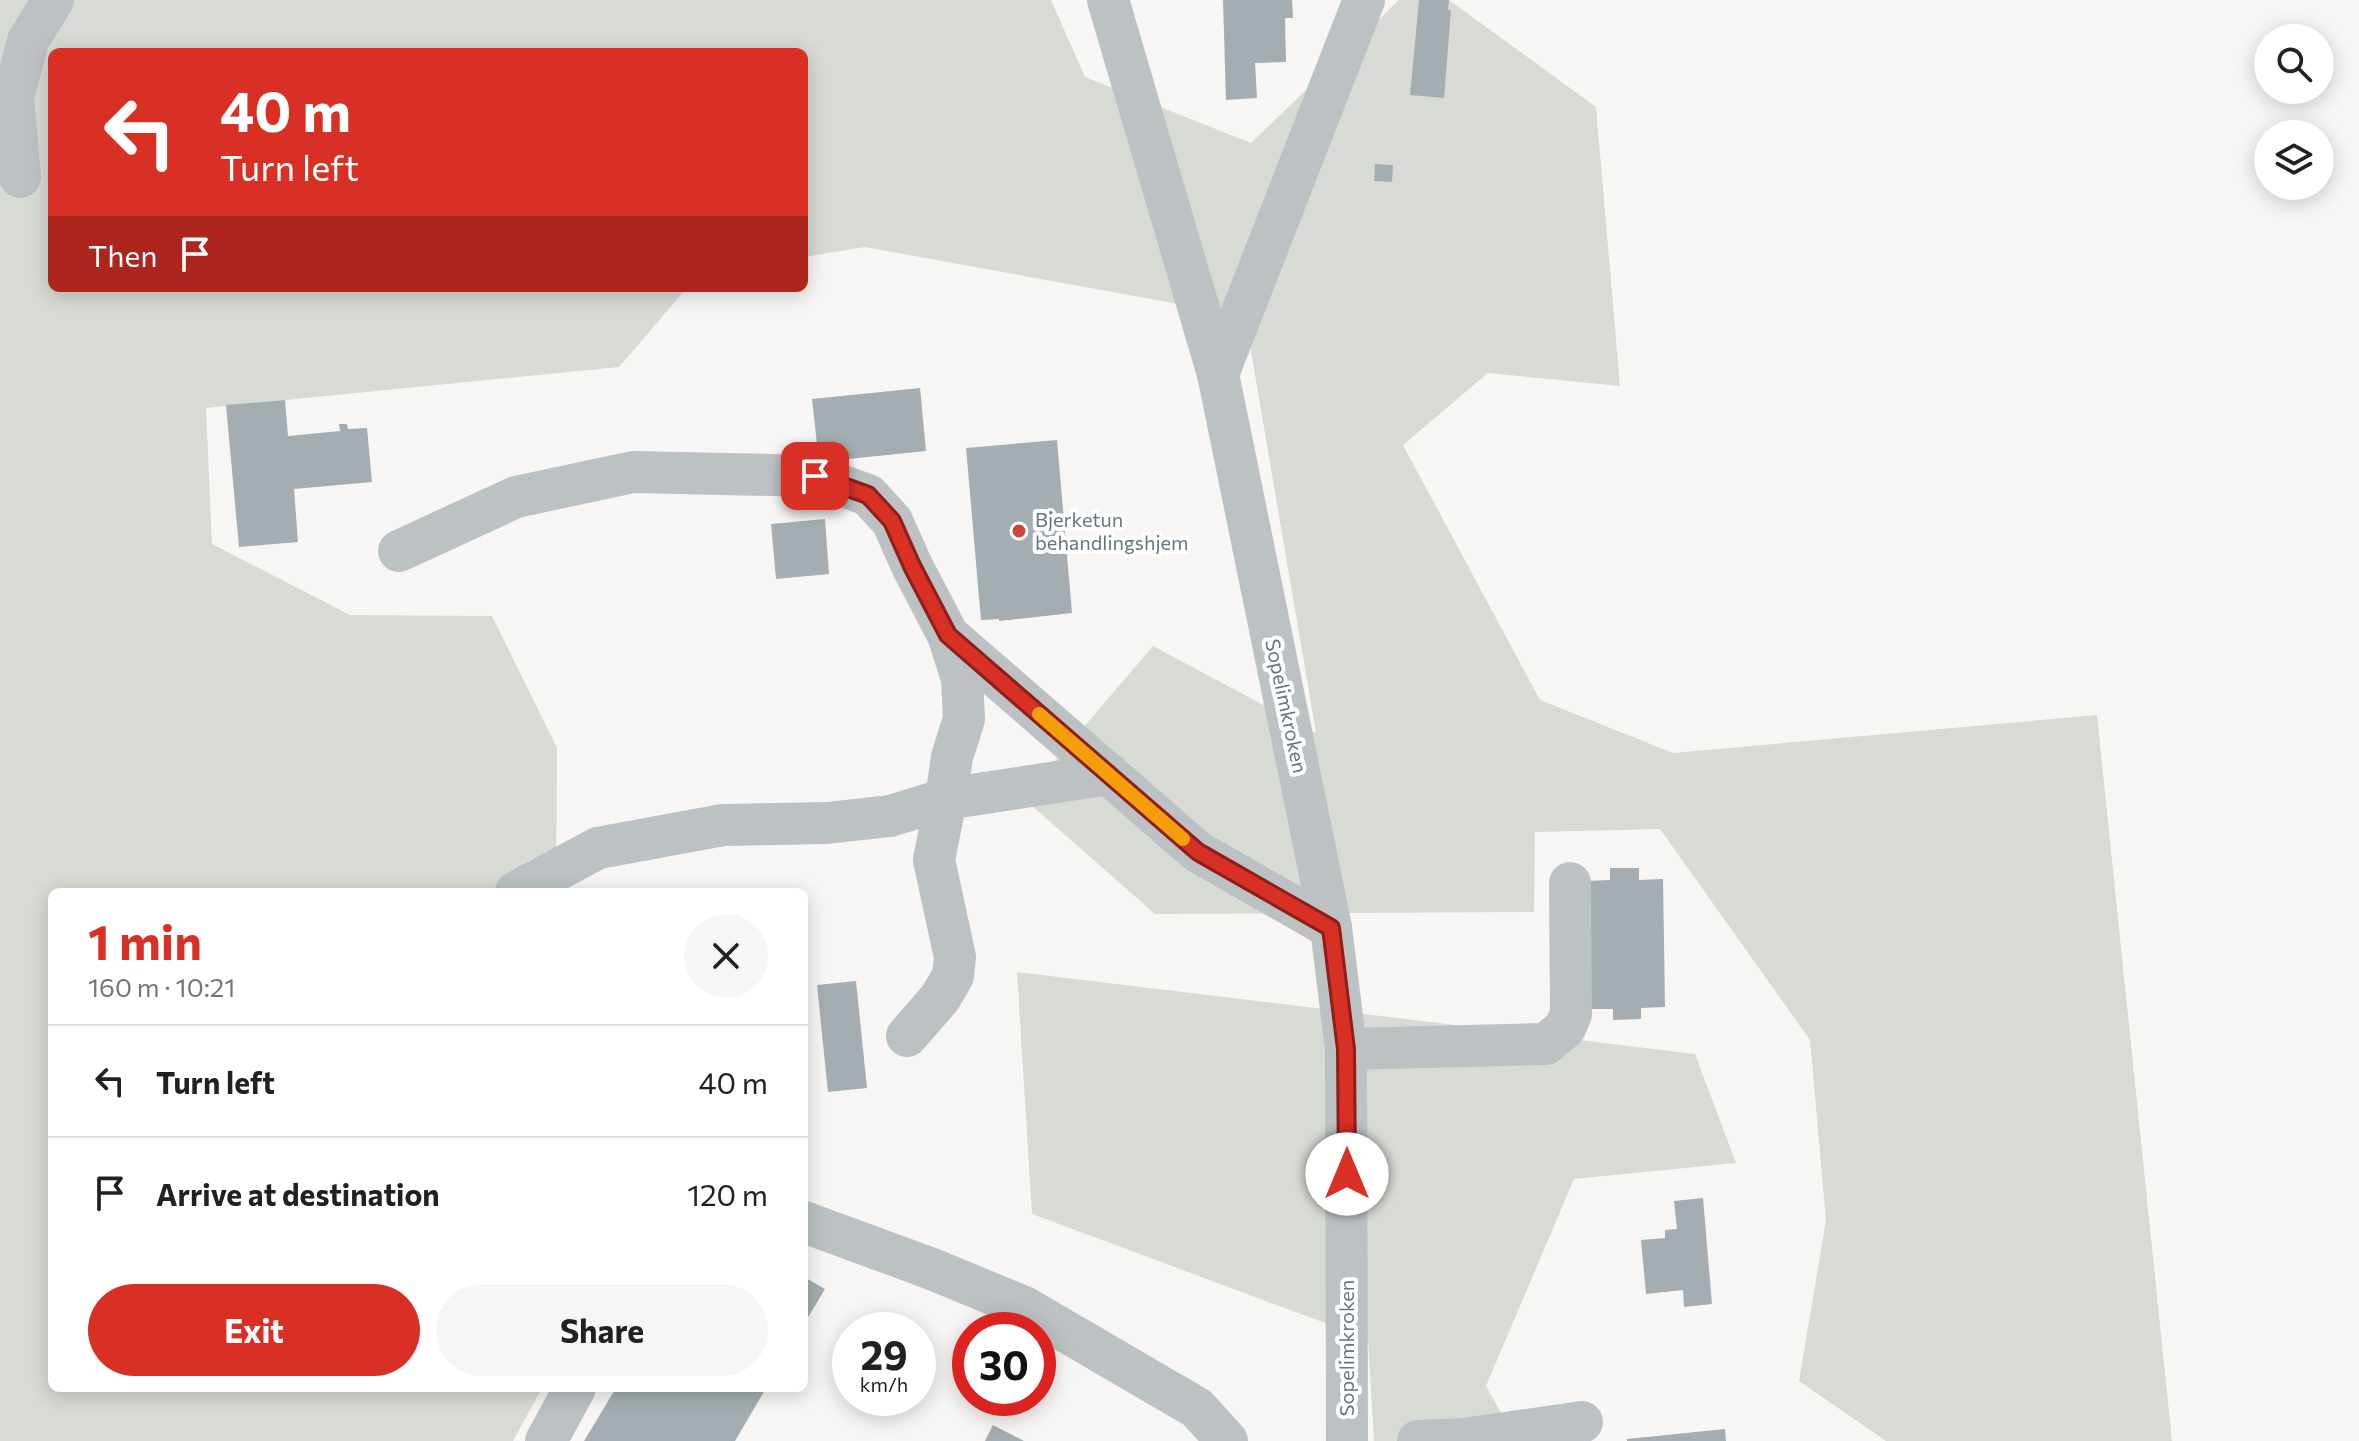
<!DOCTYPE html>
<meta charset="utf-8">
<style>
:root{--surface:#fff;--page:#f6f6f6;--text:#202124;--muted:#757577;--line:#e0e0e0;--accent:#d93025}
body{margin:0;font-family:Commissioner,sans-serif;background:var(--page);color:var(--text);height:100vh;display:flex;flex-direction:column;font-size:30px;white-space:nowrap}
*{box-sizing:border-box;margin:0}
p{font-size:26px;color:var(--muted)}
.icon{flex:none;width:44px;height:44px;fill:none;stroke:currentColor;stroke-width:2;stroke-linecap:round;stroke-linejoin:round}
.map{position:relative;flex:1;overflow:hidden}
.drawer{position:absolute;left:48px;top:888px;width:760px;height:504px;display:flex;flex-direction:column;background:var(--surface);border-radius:12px;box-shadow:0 4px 20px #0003}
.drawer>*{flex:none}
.banner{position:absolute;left:48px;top:48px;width:760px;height:244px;border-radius:12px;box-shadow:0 4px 20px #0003;background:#d93025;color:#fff;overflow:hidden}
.fabs{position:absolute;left:2254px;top:24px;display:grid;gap:16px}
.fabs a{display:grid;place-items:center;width:80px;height:80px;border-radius:50%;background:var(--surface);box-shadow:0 4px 20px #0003;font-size:40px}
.speed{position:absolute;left:832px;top:1312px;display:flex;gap:16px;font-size:40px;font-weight:700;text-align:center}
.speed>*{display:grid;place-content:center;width:104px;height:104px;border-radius:50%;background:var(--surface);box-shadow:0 4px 20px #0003;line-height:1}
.speed small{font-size:20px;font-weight:400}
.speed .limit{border:12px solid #d22;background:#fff;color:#111}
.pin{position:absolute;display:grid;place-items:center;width:68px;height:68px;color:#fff;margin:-34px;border-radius:16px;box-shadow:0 4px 12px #0006}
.me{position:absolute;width:88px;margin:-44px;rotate:0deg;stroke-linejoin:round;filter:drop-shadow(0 0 6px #0008)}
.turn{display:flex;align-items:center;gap:28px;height:168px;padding:0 40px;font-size:36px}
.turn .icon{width:104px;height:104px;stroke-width:2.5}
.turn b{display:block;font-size:56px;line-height:68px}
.then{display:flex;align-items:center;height:76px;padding:0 40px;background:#0003;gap:16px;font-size:30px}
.round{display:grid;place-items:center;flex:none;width:84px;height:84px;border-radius:42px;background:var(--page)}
.overview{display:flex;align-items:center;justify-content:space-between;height:136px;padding:0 40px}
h1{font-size:48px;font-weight:700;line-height:60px;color:var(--accent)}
.button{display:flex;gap:16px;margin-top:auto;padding:16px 40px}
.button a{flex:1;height:92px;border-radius:48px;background:var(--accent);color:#fff;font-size:32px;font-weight:700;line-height:92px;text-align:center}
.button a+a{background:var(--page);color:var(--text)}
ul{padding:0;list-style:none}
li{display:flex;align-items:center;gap:24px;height:112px;padding:0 40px;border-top:2px solid var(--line)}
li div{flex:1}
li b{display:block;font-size:30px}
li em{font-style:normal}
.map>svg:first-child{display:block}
.green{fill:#d8dbd4}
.building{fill:#a4adb1}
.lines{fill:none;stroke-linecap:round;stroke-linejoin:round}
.minor{stroke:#bcc2c4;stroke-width:42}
.route-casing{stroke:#8d1f18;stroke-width:20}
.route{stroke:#d93025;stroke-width:14}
.slow{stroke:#f59e0b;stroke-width:14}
.poi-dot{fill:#d0433b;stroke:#fff;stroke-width:3}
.labels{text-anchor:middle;stroke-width:8;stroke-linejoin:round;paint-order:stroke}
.poi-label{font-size:20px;fill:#65767c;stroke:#fff;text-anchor:start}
.street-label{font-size:20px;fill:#65767c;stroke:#fff}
</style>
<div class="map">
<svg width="2359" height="1441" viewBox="0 0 2359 1441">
<rect width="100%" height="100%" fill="#f7f6f4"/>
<!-- green -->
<g class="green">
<path d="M 0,0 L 1051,0 L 1085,77 L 1251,143 L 1399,0 L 1449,0 L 1596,107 L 1620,386 L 1488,373 L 1403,445 L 1540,700 L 1673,753 L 2097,715 L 2172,1441 L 1886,1441 L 1799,1381 L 1826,1220 L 1810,1040 L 1660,829 L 1535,832 L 1534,912 L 1155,914 L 1023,798 L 1153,646 L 1316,733 L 1245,316 L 865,247 L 804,257 L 804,52 L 52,52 L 52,288 L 687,288 L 619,367 L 206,408 L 212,544 L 350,615 L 492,616 L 557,748 L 556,892 L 52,892 L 52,1388 L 542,1388 L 513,1441 L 0,1441 Z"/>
<path d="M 1017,972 L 1695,1054 L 1736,1163 L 1574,1179 L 1486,1386 L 1517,1441 L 1374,1441 L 1368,1339 L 1032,1214 Z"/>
</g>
<!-- building -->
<g class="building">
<path d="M 1223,0 L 1292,0 L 1293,18 L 1285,18 L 1286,62 L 1255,63 L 1257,98 L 1226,100 Z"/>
<path d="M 1419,0 L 1449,0 L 1448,10 L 1451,10 L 1444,98 L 1410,95 Z"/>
<path d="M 1375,164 L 1393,165 L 1392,182 L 1374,181 Z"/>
<path d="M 920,388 L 926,451 L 819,462 L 812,399 Z"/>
<path d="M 285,400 L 288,436 L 340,431 L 339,424 L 347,424 L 348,429 L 367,428 L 372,482 L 294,489 L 298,542 L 239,547 L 226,405 Z"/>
<path d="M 1057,440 L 1072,613 L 999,621 L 999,619 L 981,620 L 966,448 Z"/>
<path d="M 825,519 L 829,574 L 776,579 L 771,524 Z"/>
<path d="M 1610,868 L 1639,868 L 1639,880 L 1663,879 L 1665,1007 L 1641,1008 L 1641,1019 L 1613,1020 L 1613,1009 L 1589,1009 L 1586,881 L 1610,880 Z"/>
<path d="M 856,981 L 867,1088 L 828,1092 L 817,985 Z"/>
<path d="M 1703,1198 L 1712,1304 L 1684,1307 L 1683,1290 L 1646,1294 L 1641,1240 L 1665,1238 L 1665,1230 L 1677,1229 L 1674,1201 Z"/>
<path d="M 804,1277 L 825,1289 L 804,1324 Z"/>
<path d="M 616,1388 L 766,1388 L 735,1441 L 584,1441 Z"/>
<path d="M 993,1425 L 1024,1441 L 985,1441 Z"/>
<path d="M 1725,1429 L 1726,1441 L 1627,1441 L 1627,1439 Z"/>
</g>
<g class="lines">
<!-- minor -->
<g class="minor">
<path d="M 1108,0 L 1218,374"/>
<path d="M 20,177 L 13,97 L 28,41 L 53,0"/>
<path d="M 399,551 L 516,497 L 633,472 L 815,476 L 868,495 L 892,521 L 912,566 L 948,635 L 1198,852 L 1331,928"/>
<path d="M 516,892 L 598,848 L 723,825 L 827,823 L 890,816 L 946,799 L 952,757 L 964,719 L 962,679 L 948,635"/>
<path d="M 907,1036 L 940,998 L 953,976 L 955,957 L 934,860 L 946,799 L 1109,774"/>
<path d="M 1346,1049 L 1546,1044 L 1565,1028 L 1571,1014 L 1570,883"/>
<path d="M 804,1222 L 932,1269 L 1024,1307 L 1197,1408 L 1227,1441"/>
<path d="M 546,1441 L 575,1388"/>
<path d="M 1347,1441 L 1346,1049 L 1331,928 L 1218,374 L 1364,0"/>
<path d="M 1418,1441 L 1464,1439 L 1582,1422"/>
</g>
</g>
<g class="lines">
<defs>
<path id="route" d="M 815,476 L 868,495 L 892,521 L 912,566 L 948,635 L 1198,852 L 1331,928 L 1346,1049 L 1347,1174"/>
</defs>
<!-- route casing -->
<use href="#route" class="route-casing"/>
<!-- route -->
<use href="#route" class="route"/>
<!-- slow -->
<path class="slow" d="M 1039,714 L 1183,839"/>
</g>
<!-- markers -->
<circle class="poi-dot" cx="1019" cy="531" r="8"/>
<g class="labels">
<!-- poi labels -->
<g class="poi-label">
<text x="1035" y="527">Bjerketun<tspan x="1035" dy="23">behandlingshjem</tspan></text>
</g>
<!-- street labels -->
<g class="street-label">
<text transform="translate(1286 706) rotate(78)" y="7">Sopelimkroken</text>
<text transform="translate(1347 1348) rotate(-90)" y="7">Sopelimkroken</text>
</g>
</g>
</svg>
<div class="fabs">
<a><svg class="icon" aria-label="search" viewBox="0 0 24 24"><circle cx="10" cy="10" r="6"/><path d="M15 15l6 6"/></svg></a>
<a><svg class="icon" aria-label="layers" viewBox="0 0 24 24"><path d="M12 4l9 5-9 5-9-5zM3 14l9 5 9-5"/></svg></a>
</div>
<div class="speed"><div>29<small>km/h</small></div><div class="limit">30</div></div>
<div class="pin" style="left:815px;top:476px;background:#d93025"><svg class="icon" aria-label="arrive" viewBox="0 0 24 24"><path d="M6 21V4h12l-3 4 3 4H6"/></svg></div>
<svg class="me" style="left:1347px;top:1174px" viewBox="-20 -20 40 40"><circle r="19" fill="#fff"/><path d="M0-13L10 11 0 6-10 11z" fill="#d93025"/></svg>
<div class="banner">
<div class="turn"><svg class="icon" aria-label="left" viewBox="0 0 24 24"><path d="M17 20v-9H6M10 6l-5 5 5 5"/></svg><div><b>40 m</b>Turn left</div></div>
<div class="then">Then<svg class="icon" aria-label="arrive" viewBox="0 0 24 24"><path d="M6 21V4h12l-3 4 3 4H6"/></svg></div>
</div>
<section class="drawer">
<div class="overview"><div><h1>1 min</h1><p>160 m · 10:21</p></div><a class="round"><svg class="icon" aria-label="close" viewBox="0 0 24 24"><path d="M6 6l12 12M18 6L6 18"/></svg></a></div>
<ul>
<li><svg class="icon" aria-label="left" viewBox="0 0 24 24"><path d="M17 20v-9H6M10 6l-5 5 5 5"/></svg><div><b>Turn left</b></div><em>40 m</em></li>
<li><svg class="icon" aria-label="arrive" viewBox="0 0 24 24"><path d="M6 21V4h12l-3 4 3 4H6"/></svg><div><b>Arrive at destination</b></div><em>120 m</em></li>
</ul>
<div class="button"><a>Exit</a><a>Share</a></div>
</section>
</div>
